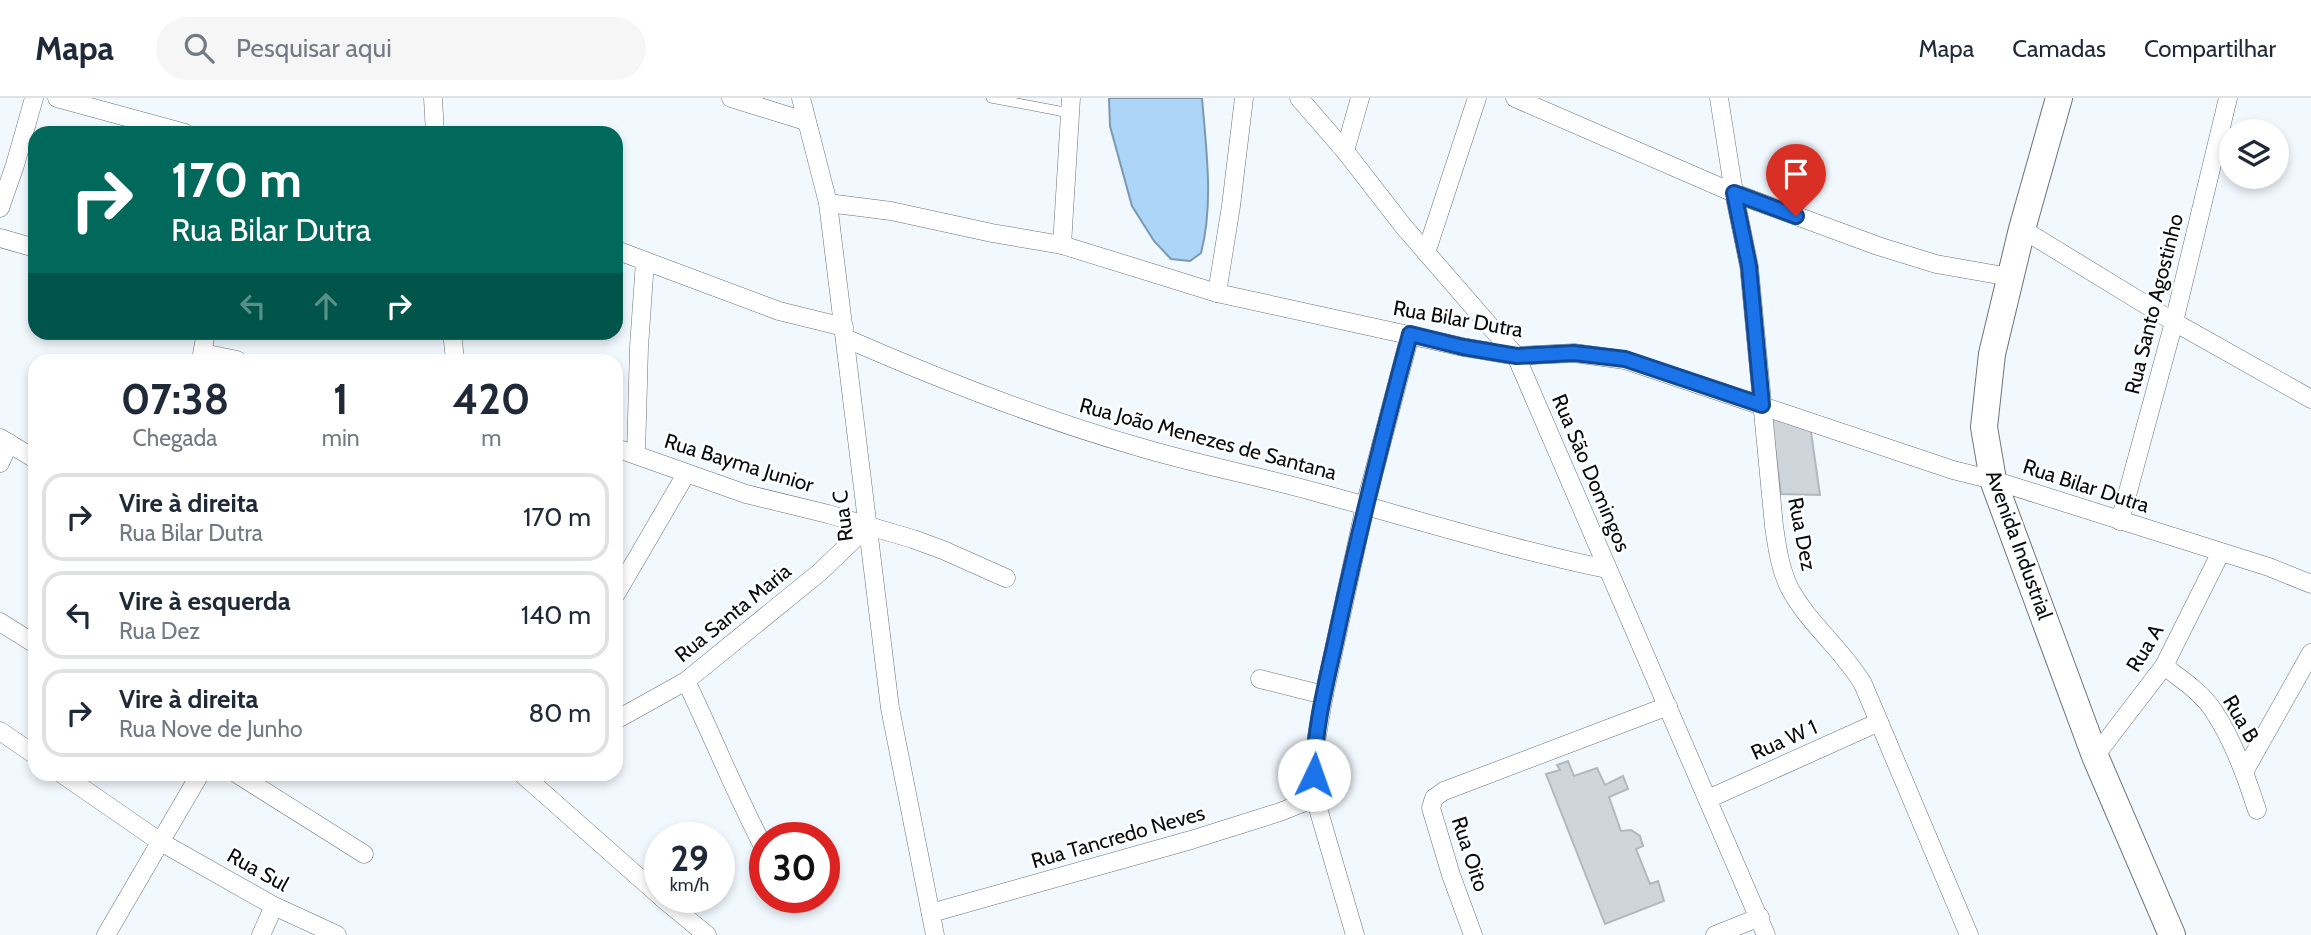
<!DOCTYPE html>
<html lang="pt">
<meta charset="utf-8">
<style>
:root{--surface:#fff;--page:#f6f6f7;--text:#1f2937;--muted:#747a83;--line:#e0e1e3}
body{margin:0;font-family:Cabin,sans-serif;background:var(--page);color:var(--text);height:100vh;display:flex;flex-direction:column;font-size:26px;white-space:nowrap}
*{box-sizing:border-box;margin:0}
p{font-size:23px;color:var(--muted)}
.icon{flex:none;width:38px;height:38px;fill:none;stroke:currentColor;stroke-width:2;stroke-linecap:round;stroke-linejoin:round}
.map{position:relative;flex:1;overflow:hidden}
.side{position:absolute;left:28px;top:256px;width:595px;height:427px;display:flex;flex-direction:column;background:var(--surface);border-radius:21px;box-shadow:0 4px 10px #0003}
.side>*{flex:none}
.guide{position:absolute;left:28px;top:28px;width:595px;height:214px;border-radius:21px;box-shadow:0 4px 10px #0003;background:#00695c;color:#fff;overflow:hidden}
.controls{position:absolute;left:2219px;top:21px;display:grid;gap:14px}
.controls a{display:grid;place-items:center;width:70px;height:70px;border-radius:50%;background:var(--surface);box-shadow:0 4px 10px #0003;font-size:35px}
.speed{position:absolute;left:644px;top:724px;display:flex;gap:14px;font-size:35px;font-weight:700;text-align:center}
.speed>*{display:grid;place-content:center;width:91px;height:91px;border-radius:50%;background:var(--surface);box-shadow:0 4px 10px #0003;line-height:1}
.speed small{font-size:18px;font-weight:400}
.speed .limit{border:10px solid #d22;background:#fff;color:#111}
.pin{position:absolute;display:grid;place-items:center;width:60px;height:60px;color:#fff;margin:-72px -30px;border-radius:50% 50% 50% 0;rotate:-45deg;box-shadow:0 0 7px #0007}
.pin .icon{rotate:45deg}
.me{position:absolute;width:77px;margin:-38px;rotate:3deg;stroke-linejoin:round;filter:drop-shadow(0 0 5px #0008)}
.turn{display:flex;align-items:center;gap:24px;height:147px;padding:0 28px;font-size:32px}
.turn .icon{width:91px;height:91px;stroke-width:2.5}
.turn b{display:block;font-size:49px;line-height:60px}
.lanes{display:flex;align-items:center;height:66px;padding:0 28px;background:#0003;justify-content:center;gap:35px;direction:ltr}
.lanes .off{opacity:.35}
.eta{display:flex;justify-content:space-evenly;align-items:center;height:119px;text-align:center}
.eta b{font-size:42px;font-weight:700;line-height:49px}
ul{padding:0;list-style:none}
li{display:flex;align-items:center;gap:21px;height:88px;margin:0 14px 10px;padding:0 14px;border:4px solid var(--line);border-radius:21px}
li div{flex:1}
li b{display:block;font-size:26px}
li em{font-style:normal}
header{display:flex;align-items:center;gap:42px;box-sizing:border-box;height:98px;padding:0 35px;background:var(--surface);border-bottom:2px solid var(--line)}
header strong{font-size:33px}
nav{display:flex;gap:38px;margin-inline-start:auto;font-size:24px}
.search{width:490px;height:63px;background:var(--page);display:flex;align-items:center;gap:18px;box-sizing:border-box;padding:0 24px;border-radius:38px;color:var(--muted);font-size:26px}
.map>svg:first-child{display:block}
.water{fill:#add5f8;stroke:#7c99b2;stroke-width:2}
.building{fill:#ced5db;stroke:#b1b8be;stroke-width:2}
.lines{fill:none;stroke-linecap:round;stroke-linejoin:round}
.lane-casing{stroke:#6c7278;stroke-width:10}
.street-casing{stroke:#6c7278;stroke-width:19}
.secondary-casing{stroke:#6c7278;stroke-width:28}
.lane{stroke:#fff;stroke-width:9}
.street{stroke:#fff;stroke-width:18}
.secondary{stroke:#fff;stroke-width:26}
.route-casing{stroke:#114b97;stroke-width:18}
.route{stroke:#1a73e8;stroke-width:12}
.labels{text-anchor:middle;stroke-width:5;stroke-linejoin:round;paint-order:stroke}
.street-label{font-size:21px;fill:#0a0d0f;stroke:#fff}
</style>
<header>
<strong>Mapa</strong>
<div class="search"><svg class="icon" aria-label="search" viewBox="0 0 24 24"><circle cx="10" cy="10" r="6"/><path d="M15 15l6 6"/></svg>Pesquisar aqui</div>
<nav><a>Mapa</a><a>Camadas</a><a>Compartilhar</a></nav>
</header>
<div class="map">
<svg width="2311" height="837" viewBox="0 0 2311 837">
<rect width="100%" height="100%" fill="#f1f8fe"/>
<!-- water -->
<path class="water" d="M 1109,0 L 1202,0 C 1206,50 1214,105 1201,155 L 1190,163 L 1171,161 L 1154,143 L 1132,108 L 1110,28 Z"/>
<!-- building -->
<g class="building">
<path d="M 1771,320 L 1810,327 L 1820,397 L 1781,396 Z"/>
<path d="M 1568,663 L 1574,678 L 1597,670 L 1605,687 L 1623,678 L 1628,691 L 1609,699 L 1621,733 L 1631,732 L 1640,738 L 1643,748 L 1636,751 L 1650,786 L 1658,783 L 1664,803 L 1605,826 L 1546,676 L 1560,672 L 1557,667 Z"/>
</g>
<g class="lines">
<defs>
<path id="lane" d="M 991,0 L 1070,15"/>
<g id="street">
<path d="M 57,0 L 185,35"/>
<path d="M 433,0 L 435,35"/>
<path d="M 731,0 L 805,23"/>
<path d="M 801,0 L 828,105 L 890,610 L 935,837"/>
<path d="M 1299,0 L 1345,53 L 1404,129 L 1516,258 L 1766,837"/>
<path d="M 1515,0 L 1734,95 L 1878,148 L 1936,166 L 2010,179"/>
<path d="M 1719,0 L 1734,95 L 1749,168 L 1774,428 C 1777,449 1780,471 1790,491 C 1809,526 1842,551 1863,586 L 1969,837"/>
<path d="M 1345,53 L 1360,0"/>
<path d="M 828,105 L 891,113 L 992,135 L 1062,147 L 1217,195 L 1463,249 L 1516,258 L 1574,255 L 1625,262 L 1953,372 L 1993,382 L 2269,469 L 2311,486"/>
<path d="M 0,110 L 15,67 L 34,0"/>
<path d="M 2022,131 L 2174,224 L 2311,301"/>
<path d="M 0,140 L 35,150"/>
<path d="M 1062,147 L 1071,0"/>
<path d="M 616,152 L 779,213 L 844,229"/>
<path d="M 1426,155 L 1477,0"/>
<path d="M 1217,195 L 1231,108 L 1244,0"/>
<path d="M 452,234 L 455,262"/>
<path d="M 845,240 C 941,282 1038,320 1139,349 C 1199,367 1259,378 1319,395 C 1415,421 1510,451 1607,471"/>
<path d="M 203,255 L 237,262"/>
<path d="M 201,262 L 206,234"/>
<path d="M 0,340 L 35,361"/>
<path d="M 616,350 L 746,396 L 828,416 L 913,441 L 943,452 L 1006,480"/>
<path d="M 636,356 L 639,249 L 645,163"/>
<path d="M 0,365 L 9,345"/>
<path d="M 2120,423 L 2174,224 L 2228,0"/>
<path d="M 616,496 L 686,376"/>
<path d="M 0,524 L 35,546"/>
<path d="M 2164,568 C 2181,581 2201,594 2213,612 C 2233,642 2246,678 2257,712"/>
<path d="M 1260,581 L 1324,597"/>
<path d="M 686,583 C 713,639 736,697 765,752"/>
<path d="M 616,622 L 686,583 L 820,474 L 867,429"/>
<path d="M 0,633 L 35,657"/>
<path d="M 2095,658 L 2164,568 L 2220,456"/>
<path d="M 2244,674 L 2311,555"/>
<path d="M 62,676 L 159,743 L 274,808 L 337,837"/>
<path d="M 237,676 L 364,756"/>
<path d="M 522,676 L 660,798"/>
<path d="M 1708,701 L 1879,624"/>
<path d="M 662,800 L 707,837"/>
<path d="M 931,815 L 1191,742 L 1280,714 L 1315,700"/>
<path d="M 106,837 L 200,676"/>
<path d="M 261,837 L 274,808"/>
<path d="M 1355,837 L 1315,700 L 1314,655 L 1324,597 L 1365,408 L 1410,237"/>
<path d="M 1473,837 L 1451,777 L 1431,710 L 1434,700 L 1444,693 L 1668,608"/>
<path d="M 1715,837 L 1760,819"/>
</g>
<path id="secondary" d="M 2059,0 L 2022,131 L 1992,256 L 1984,329 L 1993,382 L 2095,658 L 2172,837"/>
</defs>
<!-- lane casing -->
<use href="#lane" class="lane-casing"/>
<!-- street casing -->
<use href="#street" class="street-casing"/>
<!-- secondary casing -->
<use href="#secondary" class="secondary-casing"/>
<!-- lane -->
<use href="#lane" class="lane"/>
<!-- street -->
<use href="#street" class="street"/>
<!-- secondary -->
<use href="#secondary" class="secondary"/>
</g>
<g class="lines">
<defs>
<path id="route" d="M 1314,677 C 1314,626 1329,575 1339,526 C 1360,428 1384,333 1410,236 L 1463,249 L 1517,258 L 1574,255 L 1625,261 L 1762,307 L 1749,168 L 1734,95 L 1796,118"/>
</defs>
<!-- route casing -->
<use href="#route" class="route-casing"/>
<!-- route -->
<use href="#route" class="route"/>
</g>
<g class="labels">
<!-- street labels -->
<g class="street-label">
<text transform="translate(2154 206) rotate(-76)" y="7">Rua Santo Agostinho</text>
<text transform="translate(1458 221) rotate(10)" y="7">Rua Bilar Dutra</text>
<text transform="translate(1208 341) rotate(15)" y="7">Rua João Menezes de Santana</text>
<text transform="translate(739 365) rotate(17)" y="7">Rua Bayma Junior</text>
<text transform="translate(1591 375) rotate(67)" y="7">Rua São Domingos</text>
<text transform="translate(2086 388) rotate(18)" y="7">Rua Bilar Dutra</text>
<text transform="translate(843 418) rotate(-97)" y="7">Rua C</text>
<text transform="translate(1802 436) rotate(79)" y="7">Rua Dez</text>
<text transform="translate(2019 447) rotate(70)" y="7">Avenida Industrial</text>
<text transform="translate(733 515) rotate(-39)" y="7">Rua Santa Maria</text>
<text transform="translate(2145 550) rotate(-59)" y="7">Rua A</text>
<text transform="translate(2241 621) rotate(60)" y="7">Rua B</text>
<text transform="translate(1784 642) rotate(-24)" y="7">Rua W 1</text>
<text transform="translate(1118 739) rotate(-16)" y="7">Rua Tancredo Neves</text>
<text transform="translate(1470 756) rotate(72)" y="7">Rua Oito</text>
<text transform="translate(258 772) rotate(29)" y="7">Rua Sul</text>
</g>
</g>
</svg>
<div class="controls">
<a><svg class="icon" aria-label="layers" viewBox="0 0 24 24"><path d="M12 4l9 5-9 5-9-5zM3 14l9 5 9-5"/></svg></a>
</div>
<div class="speed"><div>29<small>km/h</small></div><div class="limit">30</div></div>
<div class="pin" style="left:1796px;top:118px;background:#d93025"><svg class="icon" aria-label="arrive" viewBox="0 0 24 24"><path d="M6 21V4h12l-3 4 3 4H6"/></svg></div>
<svg class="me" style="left:1314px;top:677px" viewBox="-20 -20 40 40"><circle r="19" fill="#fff"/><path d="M0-13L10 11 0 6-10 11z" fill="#1a73e8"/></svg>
<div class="guide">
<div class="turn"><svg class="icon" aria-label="right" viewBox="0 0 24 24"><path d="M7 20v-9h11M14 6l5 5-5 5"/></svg><div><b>170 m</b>Rua Bilar Dutra</div></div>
<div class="lanes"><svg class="icon off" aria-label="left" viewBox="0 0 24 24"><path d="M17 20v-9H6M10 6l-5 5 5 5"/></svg><svg class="icon off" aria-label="ahead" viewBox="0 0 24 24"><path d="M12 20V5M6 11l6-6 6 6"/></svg><svg class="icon" aria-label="right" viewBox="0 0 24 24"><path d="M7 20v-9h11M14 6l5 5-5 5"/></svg></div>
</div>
<section class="side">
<div class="eta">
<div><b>07:38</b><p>Chegada</p></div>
<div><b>1</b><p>min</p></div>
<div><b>420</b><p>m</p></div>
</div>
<ul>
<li><svg class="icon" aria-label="right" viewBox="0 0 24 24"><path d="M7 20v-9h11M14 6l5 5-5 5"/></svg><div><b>Vire à direita</b><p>Rua Bilar Dutra</p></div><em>170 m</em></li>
<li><svg class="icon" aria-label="left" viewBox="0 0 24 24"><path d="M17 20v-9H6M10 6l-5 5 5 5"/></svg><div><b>Vire à esquerda</b><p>Rua Dez</p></div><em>140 m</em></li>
<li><svg class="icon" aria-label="right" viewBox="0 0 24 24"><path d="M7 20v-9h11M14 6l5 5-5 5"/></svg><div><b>Vire à direita</b><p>Rua Nove de Junho</p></div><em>80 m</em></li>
</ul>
</section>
</div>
